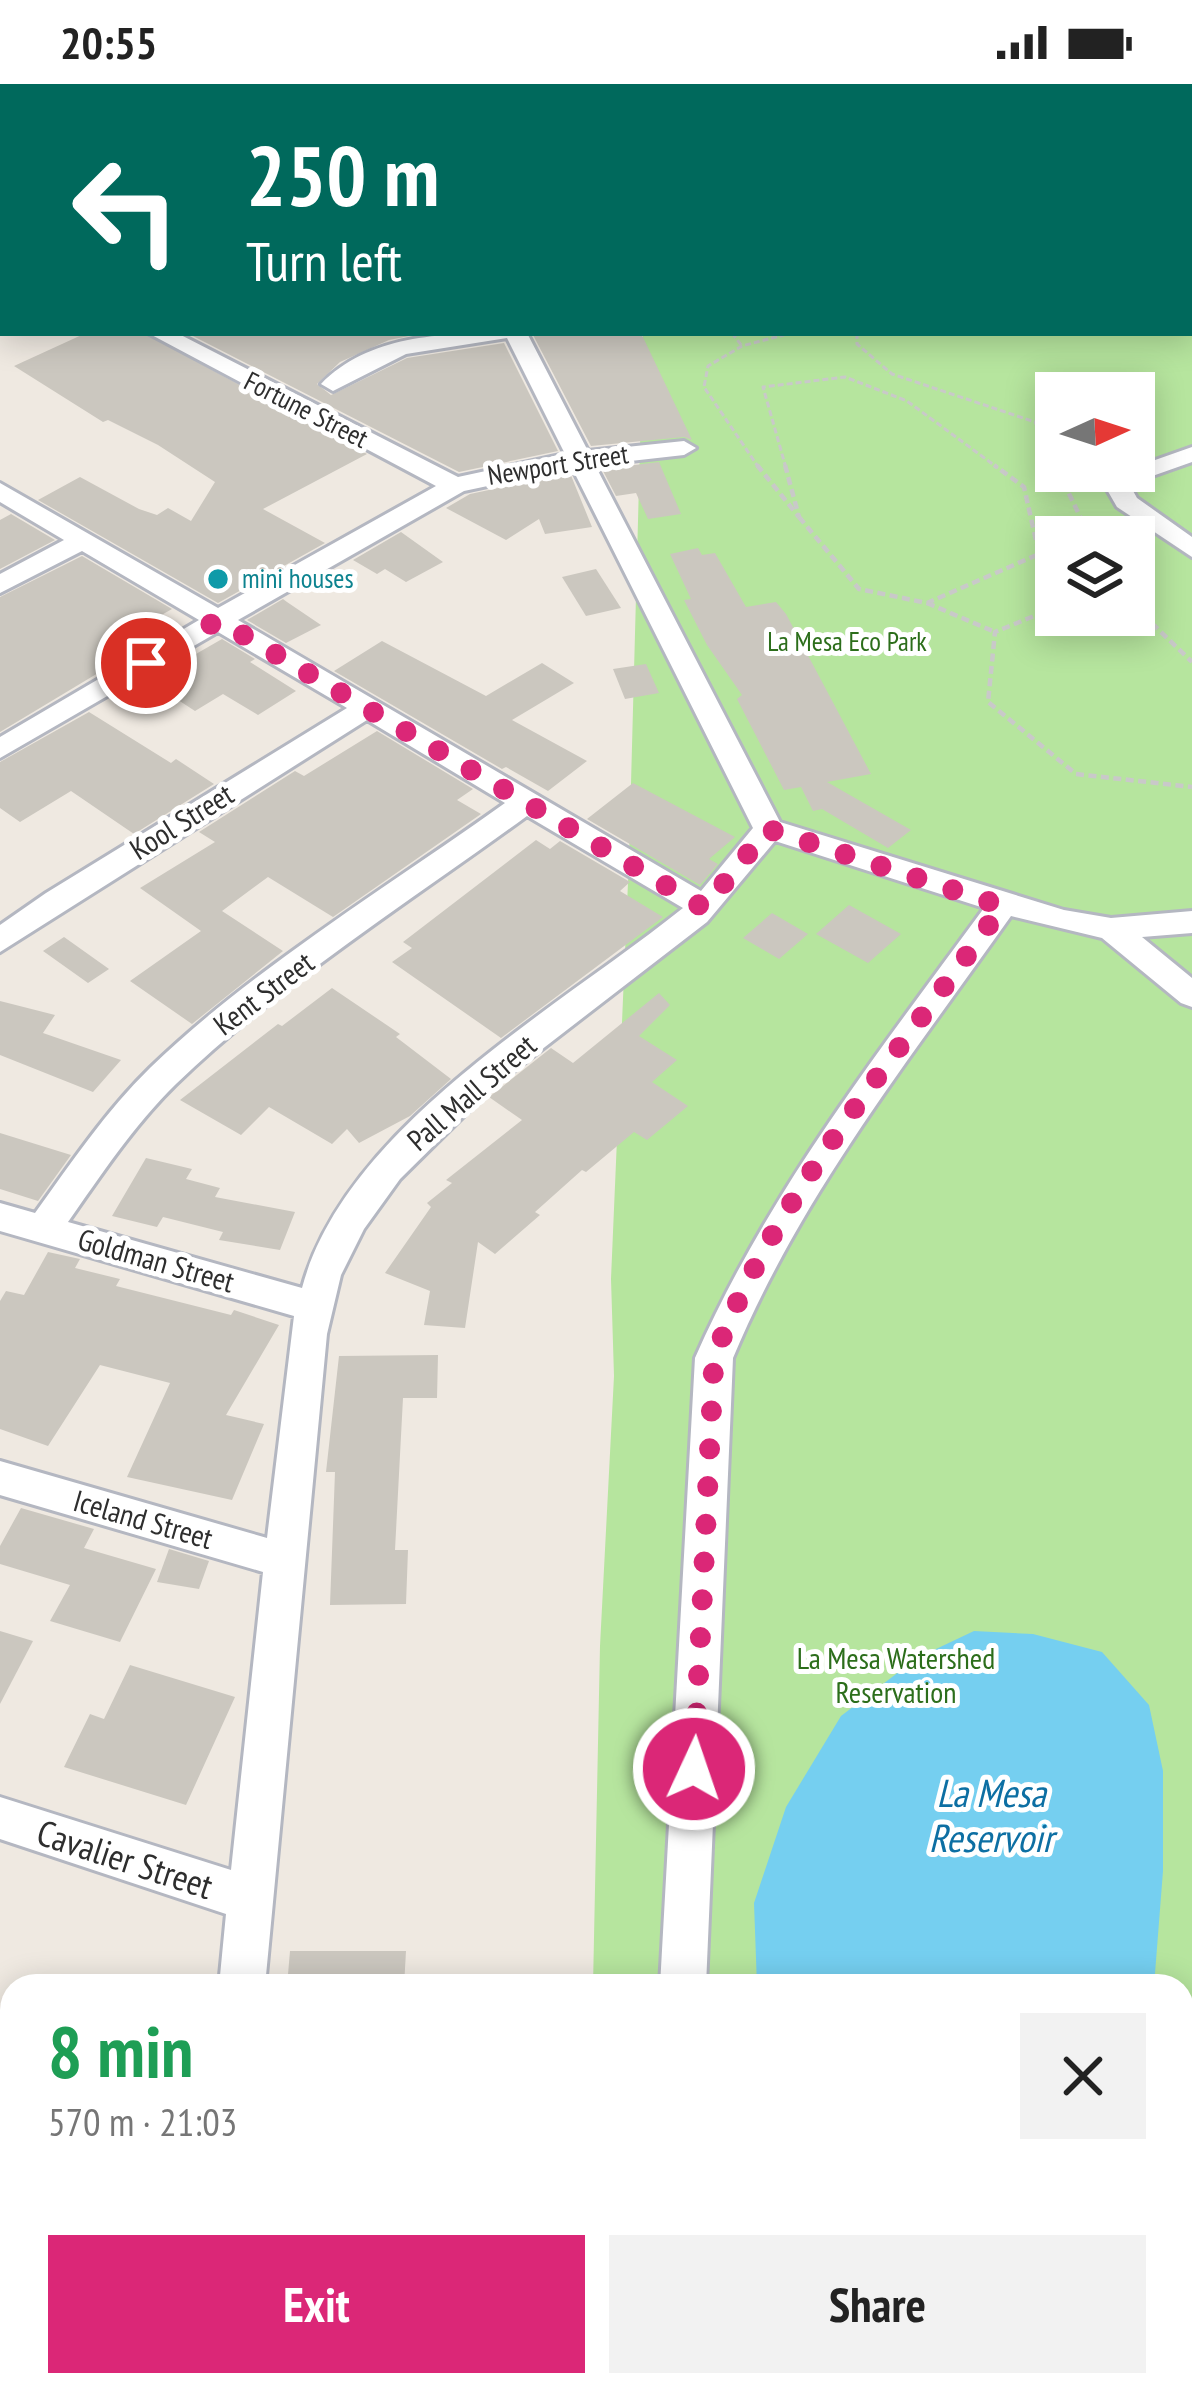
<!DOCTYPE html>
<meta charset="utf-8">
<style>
:root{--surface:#fff;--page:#f2f2f2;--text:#222;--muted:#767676;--accent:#db2777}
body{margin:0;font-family:"PT Sans Narrow",sans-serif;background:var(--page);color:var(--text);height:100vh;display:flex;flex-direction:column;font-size:45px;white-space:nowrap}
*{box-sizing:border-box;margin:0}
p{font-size:39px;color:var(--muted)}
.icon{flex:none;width:66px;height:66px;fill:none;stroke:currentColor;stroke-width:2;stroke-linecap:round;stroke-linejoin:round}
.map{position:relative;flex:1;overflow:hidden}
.sheet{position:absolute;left:0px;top:1890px;width:1194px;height:423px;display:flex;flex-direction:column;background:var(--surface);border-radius:36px 36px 0 0;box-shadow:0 6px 30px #0003}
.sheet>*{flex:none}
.top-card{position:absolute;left:0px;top:0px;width:1194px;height:252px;box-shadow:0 6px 30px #0003;background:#00695c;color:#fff;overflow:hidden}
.needle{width:78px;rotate:87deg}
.controls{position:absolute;left:1035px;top:288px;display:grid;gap:24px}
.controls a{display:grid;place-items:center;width:120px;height:120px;border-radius:0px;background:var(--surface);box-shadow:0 6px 30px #0003;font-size:60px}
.pin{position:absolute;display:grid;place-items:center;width:102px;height:102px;color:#fff;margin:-51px;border:6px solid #fff;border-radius:50%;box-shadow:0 3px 12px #0007}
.me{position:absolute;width:132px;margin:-66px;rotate:3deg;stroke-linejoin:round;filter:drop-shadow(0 0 9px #0008)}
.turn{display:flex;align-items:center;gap:42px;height:252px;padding:0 48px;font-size:54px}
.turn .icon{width:156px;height:156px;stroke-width:2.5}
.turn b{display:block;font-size:84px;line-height:102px}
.round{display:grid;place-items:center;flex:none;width:126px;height:126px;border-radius:0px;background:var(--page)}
.head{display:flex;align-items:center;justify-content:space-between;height:204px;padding:0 48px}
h1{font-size:72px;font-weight:700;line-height:90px;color:#1e9e55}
.primary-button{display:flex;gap:24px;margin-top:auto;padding:24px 48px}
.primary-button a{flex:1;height:138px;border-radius:0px;background:var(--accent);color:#fff;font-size:48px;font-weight:700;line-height:138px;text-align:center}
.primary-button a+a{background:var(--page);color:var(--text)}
.status{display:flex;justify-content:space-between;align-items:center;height:84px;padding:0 60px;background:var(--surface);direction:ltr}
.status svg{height:33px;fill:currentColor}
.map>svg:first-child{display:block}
.green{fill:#b6e59e;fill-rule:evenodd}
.water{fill:#75cff0}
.building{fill:#cbc7bf}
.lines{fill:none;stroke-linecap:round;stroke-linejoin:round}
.minor-casing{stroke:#b4b7c1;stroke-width:6}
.path-far1{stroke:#c9c9c9;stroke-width:3;stroke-dasharray:6 3;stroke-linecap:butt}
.path{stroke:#c9c9c9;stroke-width:4.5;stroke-dasharray:8 4.5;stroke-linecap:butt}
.minor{fill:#fff;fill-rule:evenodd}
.route{stroke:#db2777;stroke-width:21;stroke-dasharray:0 37.8}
.culture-dot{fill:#0f9aa8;stroke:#fff;stroke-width:4.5}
.labels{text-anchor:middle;stroke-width:10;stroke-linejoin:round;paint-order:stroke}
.far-street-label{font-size:27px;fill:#2e2e2e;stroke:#fff}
.far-culture-label{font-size:27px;fill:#0d838f;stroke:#fff;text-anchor:start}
.far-park-label{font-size:27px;fill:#2c6e1b;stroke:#fff}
.street-label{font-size:30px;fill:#2e2e2e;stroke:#fff}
.park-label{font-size:30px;fill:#2c6e1b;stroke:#fff}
.near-street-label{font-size:36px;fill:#2e2e2e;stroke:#fff}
.near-water-label{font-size:39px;font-style:italic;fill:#0d6fa3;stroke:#fff}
</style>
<div class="status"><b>20:55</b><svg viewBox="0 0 49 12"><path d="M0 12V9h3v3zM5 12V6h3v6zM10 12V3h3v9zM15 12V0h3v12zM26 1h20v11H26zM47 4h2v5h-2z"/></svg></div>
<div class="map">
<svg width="1192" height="2311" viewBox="0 0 1192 2311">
<rect width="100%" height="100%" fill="#efe9e1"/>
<!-- green -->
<path class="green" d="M 636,0 L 1192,0 L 1192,2311 L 585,2311 L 585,2301 L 1182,2301 L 1182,1902 L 593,1902 L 600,1562 L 614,1292 L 611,1195 L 629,775 L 643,249 L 1191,249 L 1191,3 ZM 1056,309 L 1134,309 L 1134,387 L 1056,387 ZM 1056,453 L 1134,453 L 1134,531 L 1056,531 Z"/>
<!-- water -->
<g class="water">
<path d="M 974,1547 L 1033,1550 L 1102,1568 L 1149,1621 L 1163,1687 L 1163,1787 L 1154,1902 L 757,1902 L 754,1819 L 786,1723 L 841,1632 L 917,1574 Z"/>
<path d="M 1182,2052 L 1192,2079 L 1192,2311 L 830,2311 L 828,2301 L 1182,2301 Z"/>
</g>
<!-- building -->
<g class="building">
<path d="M 86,249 L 144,249 L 367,370 L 263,425 L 325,459 L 218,519 L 38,416 L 80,393 L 139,425 L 157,431 L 168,424 L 191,437 L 215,398 L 158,361 L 108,336 L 103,338 L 14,282 Z"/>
<path d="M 187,249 L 424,249 L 389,256 L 340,278 L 317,300 L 331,311 L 407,274 L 504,259 L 558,367 L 459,388 Z"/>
<path d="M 532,249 L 641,249 L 692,356 L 684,353 L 591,362 Z"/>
<path d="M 659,378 L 681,430 L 648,435 L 636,409 L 616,412 L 602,385 Z"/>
<path d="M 570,389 L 592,443 L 545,450 L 539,435 L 506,456 L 446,424 L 470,410 Z"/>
<path d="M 11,430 L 55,456 L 0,485 L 0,436 Z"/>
<path d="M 401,448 L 443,478 L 406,498 L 385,485 L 377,490 L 353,476 Z"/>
<path d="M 698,464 L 702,471 L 715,469 L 746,523 L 776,518 L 786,530 L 871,690 L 827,698 L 911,746 L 888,764 L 822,725 L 813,727 L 801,703 L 784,706 L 737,615 L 742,611 L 707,561 L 684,516 L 691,515 L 670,470 Z"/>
<path d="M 82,472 L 172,525 L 121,554 L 138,565 L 0,648 L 0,513 Z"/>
<path d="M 596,485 L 621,524 L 586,532 L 562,493 Z"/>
<path d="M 283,515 L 287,518 L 321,541 L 286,559 L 247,536 Z"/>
<path d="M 222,555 L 255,575 L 250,578 L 296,607 L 258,631 L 223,610 L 195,627 L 149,597 Z"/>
<path d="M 382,557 L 486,612 L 542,579 L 574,599 L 512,636 L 587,677 L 548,707 L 506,683 L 502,685 L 334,587 Z"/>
<path d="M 646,580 L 659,609 L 625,615 L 613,585 Z"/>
<path d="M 89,628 L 171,679 L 176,675 L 214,700 L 134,750 L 71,707 L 20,738 L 0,724 L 0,678 Z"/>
<path d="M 377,647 L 473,705 L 457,716 L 481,730 L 333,833 L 268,793 L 222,827 L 283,867 L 192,940 L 130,897 L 201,847 L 140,804 L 215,758 L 199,748 L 295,687 L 304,692 Z"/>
<path d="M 633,699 L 735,753 L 709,775 L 718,780 L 700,801 L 587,735 Z"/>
<path d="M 536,756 L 550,765 L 560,757 L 630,798 L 620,807 L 663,833 L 501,954 L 392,878 L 412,864 L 403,858 Z"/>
<path d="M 849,821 L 901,850 L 868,879 L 816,850 Z"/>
<path d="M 772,829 L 808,850 L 779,875 L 743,854 Z"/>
<path d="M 64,853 L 109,885 L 88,899 L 43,867 Z"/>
<path d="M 332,904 L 400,950 L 396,953 L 451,995 L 410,1032 L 359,1059 L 347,1045 L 332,1060 L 269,1023 L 241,1051 L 180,1016 L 278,940 L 282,942 Z"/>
<path d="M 659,909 L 670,921 L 639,952 L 677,976 L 652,998 L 688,1022 L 647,1056 L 634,1048 L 586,1088 L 582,1086 L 535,1128 L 540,1131 L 495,1170 L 478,1158 L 465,1244 L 424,1241 L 430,1207 L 385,1189 L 431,1123 L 427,1119 L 452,1099 L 446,1096 L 522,1036 L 489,1013 L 551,964 L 573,979 Z"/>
<path d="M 0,917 L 55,931 L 43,949 L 121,976 L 93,1008 L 0,971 Z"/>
<path d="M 0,1049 L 71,1071 L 38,1117 L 0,1105 Z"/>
<path d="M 146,1074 L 192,1085 L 186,1095 L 220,1104 L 215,1113 L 295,1128 L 280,1166 L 219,1156 L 223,1148 L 163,1133 L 157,1143 L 112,1132 Z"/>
<path d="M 48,1168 L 80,1175 L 75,1184 L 120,1195 L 116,1202 L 231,1231 L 234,1226 L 279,1241 L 226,1331 L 264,1340 L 232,1416 L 127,1393 L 170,1299 L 100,1281 L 48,1362 L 0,1345 L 0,1217 L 6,1207 L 24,1211 Z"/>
<path d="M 438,1271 L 437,1314 L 403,1314 L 395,1466 L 408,1466 L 406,1520 L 330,1521 L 335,1388 L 326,1388 L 339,1272 Z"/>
<path d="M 21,1424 L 94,1445 L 84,1464 L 156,1485 L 120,1558 L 50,1537 L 70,1501 L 0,1480 L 0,1462 Z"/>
<path d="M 169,1465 L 209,1477 L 199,1505 L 157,1498 Z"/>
<path d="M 0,1547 L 33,1557 L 0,1620 Z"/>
<path d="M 130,1581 L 235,1613 L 186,1721 L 64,1683 L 90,1630 L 104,1635 Z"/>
<path d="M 290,1867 L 406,1867 L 404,1902 L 287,1902 Z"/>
</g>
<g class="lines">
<defs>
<g id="minor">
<path d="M 161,0 L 181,0 L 183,3 L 163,3 Z"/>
<path d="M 229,0 L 249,0 L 228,3 Z"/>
<path d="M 368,0 L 388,0 L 367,3 Z"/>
<rect x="457" y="0" width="20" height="3"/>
<path d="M 1012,0 L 1035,0 L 1037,3 L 1014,3 Z"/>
<path d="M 0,15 L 3,16 L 3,28 L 0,27 Z"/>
<path d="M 0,160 L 3,161 L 3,176 L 0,175 Z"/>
<path d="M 148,249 L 177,249 L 458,393 L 565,370 L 507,254 L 406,270 L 333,307 L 321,300 C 373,246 458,249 527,249 L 588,367 L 684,357 L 696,364 L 684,371 L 595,381 L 780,738 L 1064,826 L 1111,834 L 1192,827 L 1192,849 L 1142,853 L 1192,894 L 1192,923 L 1181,919 L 1102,854 L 1011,832 C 910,975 801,1111 733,1274 L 706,1902 L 660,1902 L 695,1274 C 768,1108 878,969 984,824 L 775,757 L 707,838 L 493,1003 L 400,1095 L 364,1145 L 341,1191 L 327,1250 L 265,1902 L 219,1902 L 226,1830 L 0,1755 L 0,1713 L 231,1786 L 263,1488 L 0,1411 L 0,1377 L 267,1454 L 294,1232 L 0,1147 L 0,1119 L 35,1129 C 71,1079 106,1027 150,984 C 252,885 389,802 505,719 L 367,636 L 0,868 L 0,841 L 46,809 L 347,624 L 218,548 L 0,674 L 0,653 L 199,536 L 82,467 L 0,509 L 0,490 L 64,456 L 0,418 L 0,399 L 218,524 L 436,402 ZM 572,384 L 753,744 L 701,807 L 238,536 L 464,407 ZM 527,732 L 683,824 C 560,923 345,1042 302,1204 L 68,1138 C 101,1091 134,1041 176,1000 C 281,899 409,818 527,732 Z"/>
<path d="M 1192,363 L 1192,378 L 1144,395 L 1132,405 L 1137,414 L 1192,453 L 1192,473 L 1117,423 L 1106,404 L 1124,387 Z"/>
<path d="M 0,2143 L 12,2146 L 12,2196 L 0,2193 Z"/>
<rect x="643" y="2301" width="52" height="10"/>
</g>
</defs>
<!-- minor casing -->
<use href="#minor" class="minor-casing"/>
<!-- path-far1 -->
<g class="path-far1">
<path d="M 1191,163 L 1192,158"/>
<path d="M 732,249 L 742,262"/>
<path d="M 857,249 L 857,260 L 892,290 L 1035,338 L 1056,384"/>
<path d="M 759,384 L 704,303 L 708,282 L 742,262 L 791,249"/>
<path d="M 786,384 L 763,303 L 845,293 L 907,317 L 998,384"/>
</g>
<!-- path -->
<g class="path">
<path d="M 757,381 L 799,433"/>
<path d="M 785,381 L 799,433"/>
<path d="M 1058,387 L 1090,453"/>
<path d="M 799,433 L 859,505 L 927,519 L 1039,470 L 1024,403 L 994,381"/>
<path d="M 927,519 L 995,548"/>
<path d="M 1134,522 L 1192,578"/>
<path d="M 1056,523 L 995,548 L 988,618 L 1076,690 L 1192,703"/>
</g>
<!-- minor -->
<use href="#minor" class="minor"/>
</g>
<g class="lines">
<!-- route -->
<path class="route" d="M 146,579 L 218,536 L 704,824 L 768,745 L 1002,822 C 902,967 777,1106 714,1274 L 694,1685"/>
</g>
<!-- markers -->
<circle class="culture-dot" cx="218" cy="495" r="12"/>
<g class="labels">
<!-- far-street labels -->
<g class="far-street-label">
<text transform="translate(306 326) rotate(27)" y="9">Fortune Street</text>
<text transform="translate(558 381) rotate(-9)" y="9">Newport Street</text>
</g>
<!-- far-culture labels -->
<g class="far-culture-label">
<text x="242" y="504">mini houses</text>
</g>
<!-- far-park labels -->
<g class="far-park-label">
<text x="847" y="567">La Mesa Eco Park</text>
</g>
<!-- street labels -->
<g class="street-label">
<text transform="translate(182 738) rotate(-32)" y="10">Kool Street</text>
<text transform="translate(264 910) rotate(-37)" y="10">Kent Street</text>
<text transform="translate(472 1009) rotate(-41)" y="10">Pall Mall Street</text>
<text transform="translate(156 1177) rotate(16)" y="10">Goldman Street</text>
<text transform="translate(143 1436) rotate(16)" y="10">Iceland Street</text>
</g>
<!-- park labels -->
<g class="park-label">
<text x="896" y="1585">La Mesa Watershed<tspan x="896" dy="34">Reservation</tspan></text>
</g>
<!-- near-street labels -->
<g class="near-street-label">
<text transform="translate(125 1775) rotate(18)" y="13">Cavalier Street</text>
</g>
<!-- near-water labels -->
<g class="near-water-label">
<text x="991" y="1723">La Mesa<tspan x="991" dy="45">Reservoir</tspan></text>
</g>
</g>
</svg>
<div class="controls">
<a><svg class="needle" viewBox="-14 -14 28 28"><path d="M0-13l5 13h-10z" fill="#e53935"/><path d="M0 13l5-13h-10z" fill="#767676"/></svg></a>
<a><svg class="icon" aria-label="layers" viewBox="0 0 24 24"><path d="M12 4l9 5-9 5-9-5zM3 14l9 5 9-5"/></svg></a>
</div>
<div class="pin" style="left:146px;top:579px;background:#d93025"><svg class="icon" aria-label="arrive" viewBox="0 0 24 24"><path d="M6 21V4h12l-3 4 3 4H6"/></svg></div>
<svg class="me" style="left:694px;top:1685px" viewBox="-20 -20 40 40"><circle r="17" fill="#db2777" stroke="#fff" stroke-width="3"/><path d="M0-11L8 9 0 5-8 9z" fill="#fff"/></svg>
<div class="top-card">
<div class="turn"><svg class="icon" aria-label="left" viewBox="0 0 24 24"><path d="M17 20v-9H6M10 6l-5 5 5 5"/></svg><div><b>250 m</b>Turn left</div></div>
</div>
<section class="sheet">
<div class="head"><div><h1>8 min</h1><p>570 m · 21:03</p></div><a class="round"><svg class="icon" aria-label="close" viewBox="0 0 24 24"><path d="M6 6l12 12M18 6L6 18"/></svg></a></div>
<div class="primary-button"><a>Exit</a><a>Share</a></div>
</section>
</div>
